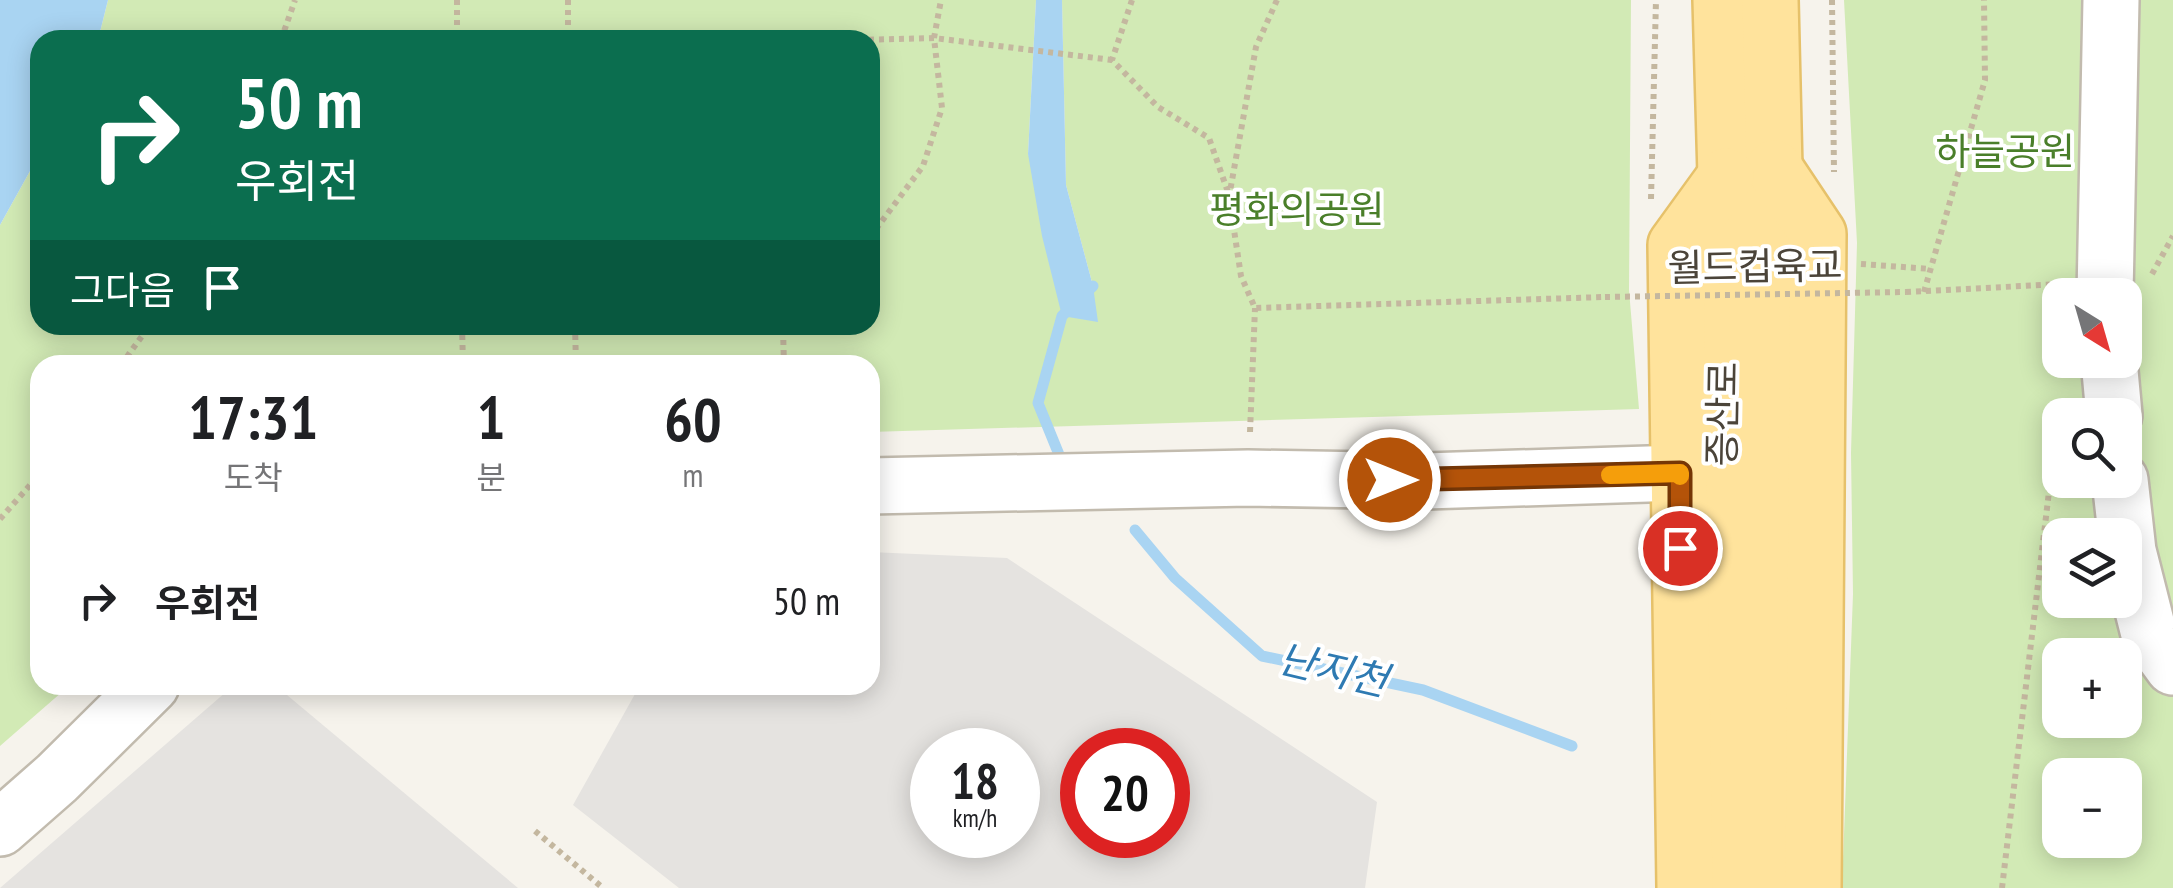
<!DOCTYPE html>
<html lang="ko">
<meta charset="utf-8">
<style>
:root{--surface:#fff;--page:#f2f2f2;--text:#202124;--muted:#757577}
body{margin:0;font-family:"PT Sans Narrow","Noto Sans KR",sans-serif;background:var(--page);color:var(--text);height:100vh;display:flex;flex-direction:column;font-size:38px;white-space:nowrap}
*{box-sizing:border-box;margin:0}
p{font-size:32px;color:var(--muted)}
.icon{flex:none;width:55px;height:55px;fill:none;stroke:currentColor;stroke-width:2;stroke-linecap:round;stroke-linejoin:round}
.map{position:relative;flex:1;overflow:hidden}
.sheet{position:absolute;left:30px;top:355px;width:850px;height:340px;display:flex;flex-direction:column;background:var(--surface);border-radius:30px;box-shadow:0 5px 25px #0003}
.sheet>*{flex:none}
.hud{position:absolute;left:30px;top:30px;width:850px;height:305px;border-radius:30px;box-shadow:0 5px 25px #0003;background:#0b6e4f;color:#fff;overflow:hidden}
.needle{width:65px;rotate:143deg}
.fabs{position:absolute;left:2042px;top:278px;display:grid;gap:20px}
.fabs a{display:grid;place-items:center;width:100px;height:100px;border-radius:20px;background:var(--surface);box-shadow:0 5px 25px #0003;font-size:50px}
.speed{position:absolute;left:910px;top:728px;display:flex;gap:20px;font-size:50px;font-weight:700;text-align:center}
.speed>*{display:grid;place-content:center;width:130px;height:130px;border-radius:50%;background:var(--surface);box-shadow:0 5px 25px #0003;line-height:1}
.speed small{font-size:25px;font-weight:400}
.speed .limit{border:15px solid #d22;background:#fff;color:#111}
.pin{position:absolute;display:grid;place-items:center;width:85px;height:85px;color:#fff;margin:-42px;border:5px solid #fff;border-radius:50%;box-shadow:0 2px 10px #0007}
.me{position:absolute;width:110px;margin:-55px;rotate:90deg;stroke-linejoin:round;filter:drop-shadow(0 0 8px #0008)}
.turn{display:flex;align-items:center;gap:35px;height:210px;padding:0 40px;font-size:45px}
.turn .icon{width:130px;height:130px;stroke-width:2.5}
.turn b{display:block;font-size:70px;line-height:85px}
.then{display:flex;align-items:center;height:95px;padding:0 40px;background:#0003;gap:20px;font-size:38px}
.eta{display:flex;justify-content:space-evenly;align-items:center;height:170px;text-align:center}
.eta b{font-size:60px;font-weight:700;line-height:70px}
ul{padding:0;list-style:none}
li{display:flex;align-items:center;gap:30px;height:150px;padding:0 40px}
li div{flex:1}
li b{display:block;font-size:38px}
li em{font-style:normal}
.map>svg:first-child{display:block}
.green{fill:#d2eab5;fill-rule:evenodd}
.parking{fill:#e5e3e0;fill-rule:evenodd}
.water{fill:#a9d4f2}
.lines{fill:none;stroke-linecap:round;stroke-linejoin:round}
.stream{stroke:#a9d4f2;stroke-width:11}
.minor-casing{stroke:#c2bbae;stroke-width:60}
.major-casing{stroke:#e6c16a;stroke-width:60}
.path{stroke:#c4b79f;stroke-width:6;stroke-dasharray:5 5;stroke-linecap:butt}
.minor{stroke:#fff;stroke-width:55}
.major{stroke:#ffe39c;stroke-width:55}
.path-bridge{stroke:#c4b79f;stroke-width:6;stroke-dasharray:5 5;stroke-linecap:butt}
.route-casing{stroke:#753606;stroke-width:25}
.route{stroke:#b45309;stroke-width:18}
.slow{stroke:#f59e0b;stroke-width:18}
.labels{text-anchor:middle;stroke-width:8;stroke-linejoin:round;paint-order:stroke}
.park-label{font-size:38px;fill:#4a7f2a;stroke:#fff}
.street-label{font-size:38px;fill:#4b4439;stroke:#fff}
.water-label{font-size:40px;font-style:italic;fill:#2e7ab2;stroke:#fff}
</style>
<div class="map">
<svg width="2173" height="888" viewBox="0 0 2173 888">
<rect width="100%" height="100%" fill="#f6f3ec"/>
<!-- green -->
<g class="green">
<path d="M 108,0 L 1036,0 L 1028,154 L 1093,286 L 1066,185 L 1062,0 L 1631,0 L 1629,290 L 1639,409 L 870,432 L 870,365 L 40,365 L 40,685 L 70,685 L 0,746 L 0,225 L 40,153 L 40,325 L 870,325 L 870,40 L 98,40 Z"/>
<path d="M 1844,0 L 2173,0 L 2173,888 L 1842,888 L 1853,594 L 1851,453 L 1857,243 ZM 2060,295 L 2125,295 L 2125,360 L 2060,360 ZM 2060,415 L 2125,415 L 2125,480 L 2060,480 ZM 2060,535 L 2125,535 L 2125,600 L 2060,600 ZM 2060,655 L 2125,655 L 2125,720 L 2060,720 ZM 2060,775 L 2125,775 L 2125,840 L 2060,840 Z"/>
</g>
<!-- parking -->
<g class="parking">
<path d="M 870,552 L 1007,558 L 1377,802 L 1365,888 L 679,888 L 573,805 L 640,685 L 870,685 ZM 932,750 L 1018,750 L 1018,835 L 932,835 ZM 1082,750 L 1168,750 L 1168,835 L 1082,835 Z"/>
<path d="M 234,685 L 275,685 L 518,888 L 0,888 Z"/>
</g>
<!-- water -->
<g class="water">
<path d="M 0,0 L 108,0 L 98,40 L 40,40 L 40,153 L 0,225 Z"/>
<path d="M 1036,0 L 1062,0 L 1066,185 L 1093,286 L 1098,322 L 1062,316 L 1042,236 L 1028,154 Z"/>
</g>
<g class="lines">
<!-- stream -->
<g class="stream">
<path d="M 1060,457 L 1038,403 L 1062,316 L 1093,286"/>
<path d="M 1135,530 L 1175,578 L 1262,656 L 1423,690 L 1572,746"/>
</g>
<defs>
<g id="minor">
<path d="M 2105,295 L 2111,0"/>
<path d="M 2109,360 L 2114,415"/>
<path d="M 2120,480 L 2128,551 L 2149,634 L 2173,667"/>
<path d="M 870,486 L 1248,478 L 1426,481 L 1679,473"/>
<path d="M 0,828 L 57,778 L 151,685"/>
</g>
<g id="major">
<path d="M 1721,0 L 1726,176 L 1722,473 L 1727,888"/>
<path d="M 1770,0 L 1774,168 L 1774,888"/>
<path d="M 1774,168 L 1818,234 L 1813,888"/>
<path d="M 1685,888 L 1676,245 L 1726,176"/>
</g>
</defs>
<!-- minor casing -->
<use href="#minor" class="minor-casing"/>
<!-- major casing -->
<use href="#major" class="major-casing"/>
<!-- path -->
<g class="path">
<path d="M 457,0 L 457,40"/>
<path d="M 568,0 L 568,40"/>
<path d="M 1132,0 L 1112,60 L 1158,107 L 1209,138 L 1229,195"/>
<path d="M 1277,0 L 1256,47 L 1229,197 L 1241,276 L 1255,308 L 1605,297"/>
<path d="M 1832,0 L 1834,172"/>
<path d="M 281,40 L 295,0"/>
<path d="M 859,40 L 934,38 L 1112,60"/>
<path d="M 1651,199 L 1656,0"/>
<path d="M 870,237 L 923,166 L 942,108 L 934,38 L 941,0"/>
<path d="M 1861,264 L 1931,269"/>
<path d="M 2152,274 L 2173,236"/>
<path d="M 1906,292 L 2062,284"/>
<path d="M 1924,292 L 1985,80 L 1984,0"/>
<path d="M 462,325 L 463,365"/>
<path d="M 575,325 L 576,365"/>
<path d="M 121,365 L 150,325"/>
<path d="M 784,365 L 783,329 L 785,325"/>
<path d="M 1250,432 L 1255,308"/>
<path d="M 0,519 L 40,474"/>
<path d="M 535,831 L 603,888"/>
<path d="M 2002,888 L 2050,483 L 2060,446"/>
</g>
<!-- minor -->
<use href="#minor" class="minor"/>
<!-- major -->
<use href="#major" class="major"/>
<!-- path-bridge -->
<path class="path-bridge" d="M 1605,297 L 1906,292"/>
</g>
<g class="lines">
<defs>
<path id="route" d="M 1390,480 L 1680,473 L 1680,548"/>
</defs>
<!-- route casing -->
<use href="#route" class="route-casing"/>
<!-- route -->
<use href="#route" class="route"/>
<!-- slow -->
<path class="slow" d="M 1610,475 L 1680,473 L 1680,476"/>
</g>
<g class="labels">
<!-- park labels -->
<g class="park-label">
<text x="2005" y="165">하늘공원</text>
<text x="1297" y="223">평화의공원</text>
</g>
<!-- street labels -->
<g class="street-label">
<text transform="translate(1755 267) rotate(-1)" y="13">월드컵육교</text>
<text transform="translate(1723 414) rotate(-89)" y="13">증산로</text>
</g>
<!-- water labels -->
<g class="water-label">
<text transform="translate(1333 670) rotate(13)" y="14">난지천</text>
</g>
</g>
</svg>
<div class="fabs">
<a><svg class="needle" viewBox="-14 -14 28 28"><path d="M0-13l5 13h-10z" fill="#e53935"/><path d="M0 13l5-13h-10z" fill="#757577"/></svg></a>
<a><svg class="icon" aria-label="search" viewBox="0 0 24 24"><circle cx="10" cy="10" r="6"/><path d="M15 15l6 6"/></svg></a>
<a><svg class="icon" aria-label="layers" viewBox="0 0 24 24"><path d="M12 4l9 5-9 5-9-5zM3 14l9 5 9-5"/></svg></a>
<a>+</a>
<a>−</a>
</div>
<div class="speed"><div>18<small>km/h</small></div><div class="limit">20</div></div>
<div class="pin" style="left:1680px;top:548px;background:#d93025"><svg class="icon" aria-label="arrive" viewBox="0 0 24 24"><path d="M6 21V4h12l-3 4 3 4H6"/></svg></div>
<svg class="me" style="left:1390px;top:480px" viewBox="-20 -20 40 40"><circle r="17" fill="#b45309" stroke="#fff" stroke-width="3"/><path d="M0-11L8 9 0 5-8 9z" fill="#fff"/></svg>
<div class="hud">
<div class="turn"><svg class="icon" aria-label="right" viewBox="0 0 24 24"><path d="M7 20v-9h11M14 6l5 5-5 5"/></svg><div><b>50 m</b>우회전</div></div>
<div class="then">그다음<svg class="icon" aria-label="arrive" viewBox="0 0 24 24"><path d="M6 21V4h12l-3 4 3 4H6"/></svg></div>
</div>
<section class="sheet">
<div class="eta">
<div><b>17:31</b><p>도착</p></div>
<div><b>1</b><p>분</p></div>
<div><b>60</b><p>m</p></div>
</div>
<ul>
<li><svg class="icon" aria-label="right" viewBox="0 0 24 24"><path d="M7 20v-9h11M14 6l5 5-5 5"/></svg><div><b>우회전</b></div><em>50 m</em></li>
</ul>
</section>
</div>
